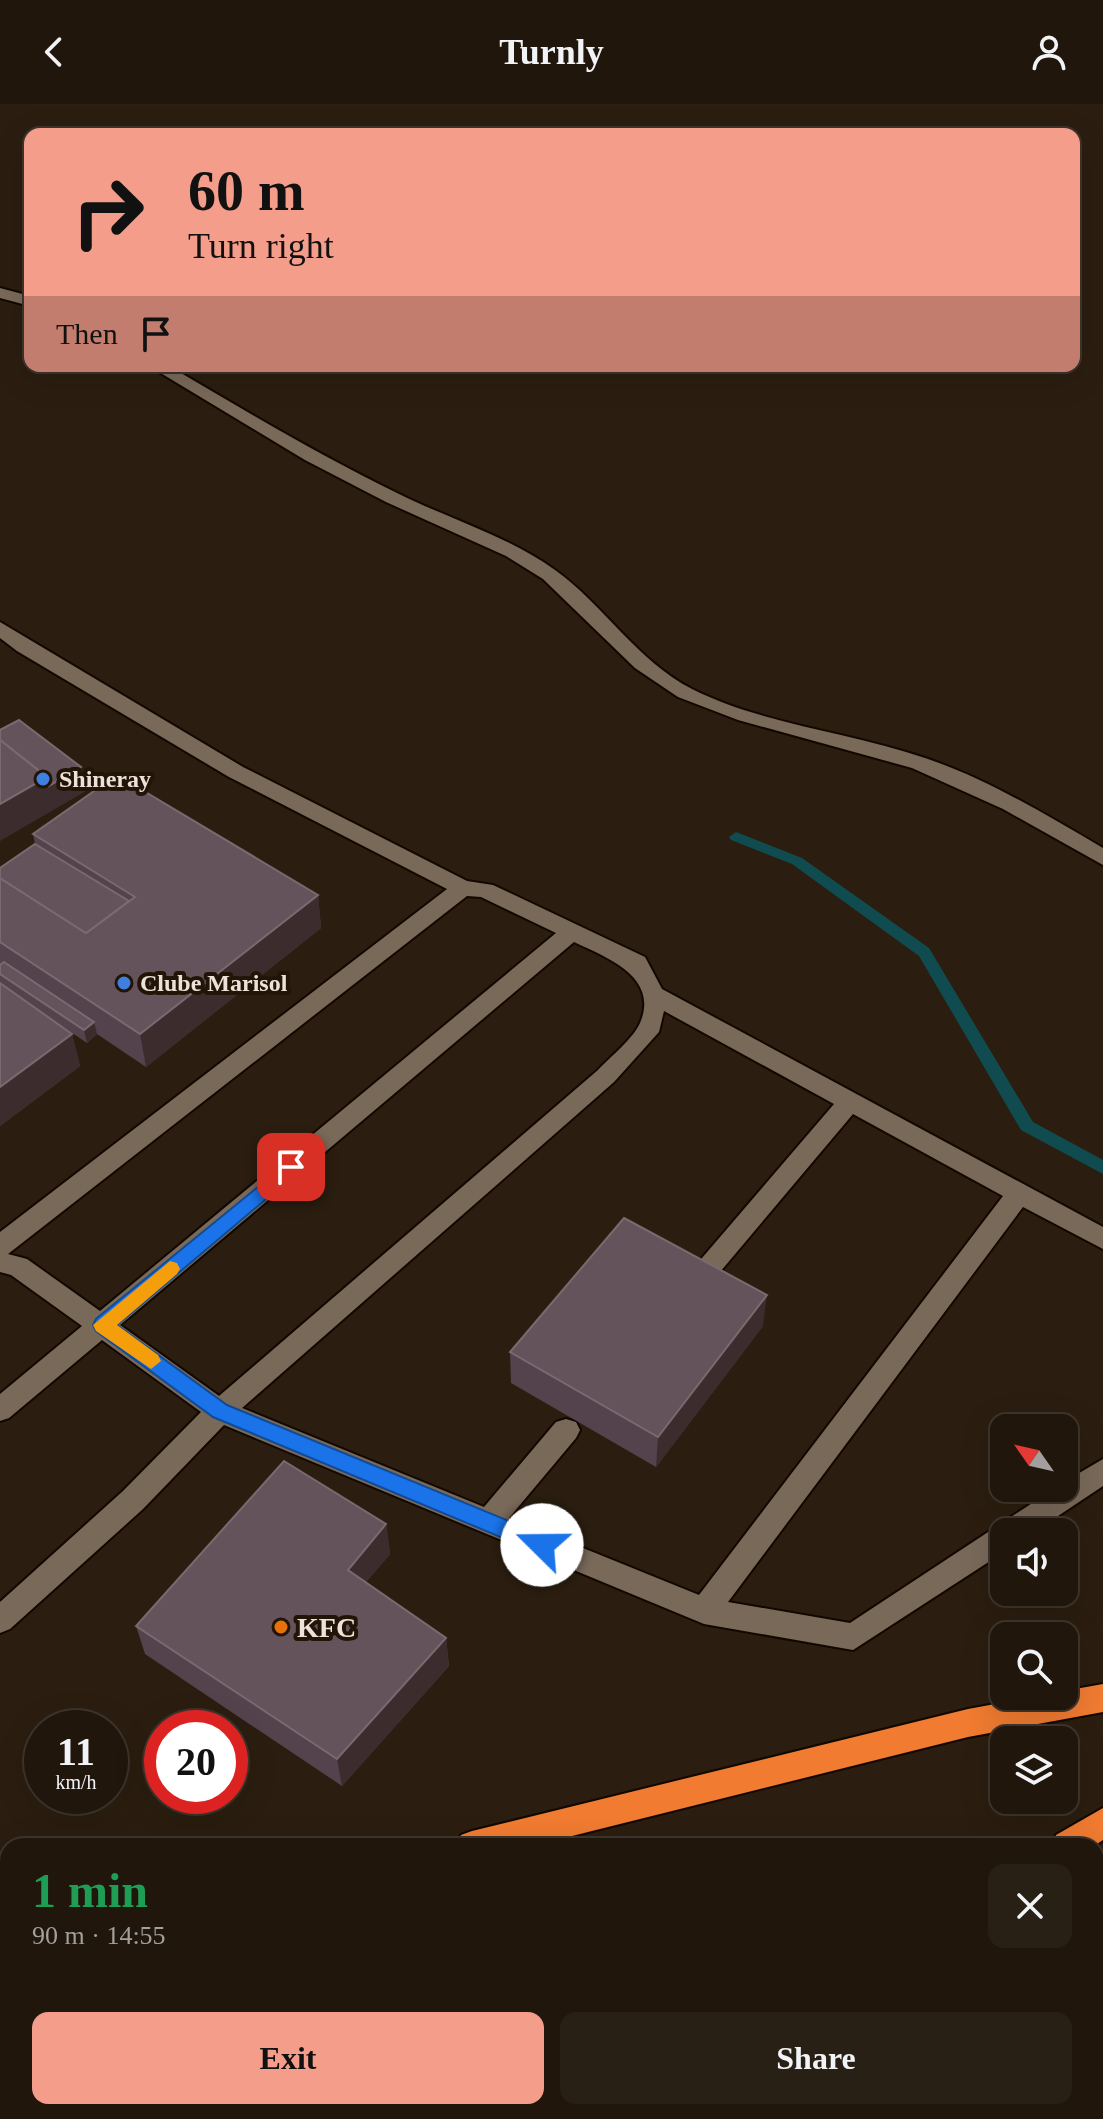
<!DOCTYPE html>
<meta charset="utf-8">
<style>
:root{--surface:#20160c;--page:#281f15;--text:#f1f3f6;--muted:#a29f9d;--line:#3d352d;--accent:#f49d8b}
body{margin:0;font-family:Georgia,serif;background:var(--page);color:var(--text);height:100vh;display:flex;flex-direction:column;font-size:30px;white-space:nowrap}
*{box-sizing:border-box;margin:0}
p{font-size:26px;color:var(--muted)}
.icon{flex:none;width:44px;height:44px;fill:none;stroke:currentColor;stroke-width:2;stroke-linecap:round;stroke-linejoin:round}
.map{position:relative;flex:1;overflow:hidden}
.side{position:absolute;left:0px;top:1734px;width:1104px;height:282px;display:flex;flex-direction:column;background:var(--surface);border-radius:24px 24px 0 0;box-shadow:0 8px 32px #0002,0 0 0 2px var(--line)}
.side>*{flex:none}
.top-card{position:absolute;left:24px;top:24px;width:1056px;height:244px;border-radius:16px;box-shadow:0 8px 32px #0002,0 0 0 2px var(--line);background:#f49d8b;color:#111;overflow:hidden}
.needle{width:52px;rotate:304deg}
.tools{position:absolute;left:990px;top:1310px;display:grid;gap:16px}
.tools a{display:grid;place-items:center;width:88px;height:88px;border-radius:16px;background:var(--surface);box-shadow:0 8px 32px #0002,0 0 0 2px var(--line);font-size:40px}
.speed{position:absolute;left:24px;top:1606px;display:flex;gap:16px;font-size:40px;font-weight:700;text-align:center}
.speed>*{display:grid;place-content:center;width:104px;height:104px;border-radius:50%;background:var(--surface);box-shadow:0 8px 32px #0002,0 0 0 2px var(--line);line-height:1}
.speed small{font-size:20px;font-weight:400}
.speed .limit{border:12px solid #d22;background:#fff;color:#111}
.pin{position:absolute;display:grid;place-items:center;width:68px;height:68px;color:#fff;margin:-34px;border-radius:16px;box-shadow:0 4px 12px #0006}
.me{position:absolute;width:88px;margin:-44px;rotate:292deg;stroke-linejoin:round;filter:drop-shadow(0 0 6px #0008)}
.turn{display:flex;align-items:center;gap:28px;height:168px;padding:0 32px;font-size:36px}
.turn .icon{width:104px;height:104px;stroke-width:2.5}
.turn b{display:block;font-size:56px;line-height:68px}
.then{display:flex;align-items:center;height:76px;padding:0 32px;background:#0003;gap:16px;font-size:30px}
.round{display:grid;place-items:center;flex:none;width:84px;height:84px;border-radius:16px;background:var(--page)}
.overview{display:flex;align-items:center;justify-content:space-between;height:136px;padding:0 32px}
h1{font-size:48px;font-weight:700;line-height:60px;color:#1e9e55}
.cta{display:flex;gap:16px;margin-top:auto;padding:16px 32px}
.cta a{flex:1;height:92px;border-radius:16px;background:var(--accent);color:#111;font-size:32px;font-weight:700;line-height:92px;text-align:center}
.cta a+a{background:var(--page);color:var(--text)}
header{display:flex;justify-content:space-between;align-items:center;height:104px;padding:0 32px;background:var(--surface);font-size:36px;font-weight:700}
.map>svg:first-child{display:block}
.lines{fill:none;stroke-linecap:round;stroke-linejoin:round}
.stream{fill:#104c4f;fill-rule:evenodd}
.minor-casing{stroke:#130800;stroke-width:4}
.highway-casing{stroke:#130800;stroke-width:4}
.minor{fill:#796959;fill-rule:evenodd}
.highway{fill:#f07b31;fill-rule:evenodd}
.wall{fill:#54424c}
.shaded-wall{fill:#3d2c2d}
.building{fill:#65535b;stroke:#7a6a6f;stroke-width:2}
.route{fill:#1a73e8;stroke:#114b97;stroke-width:2}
.slow{fill:#f59e0b}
.shop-dot{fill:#3f7fe0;stroke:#221507;stroke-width:3}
.food-dot{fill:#e8710a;stroke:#221507;stroke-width:3}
.labels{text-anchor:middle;stroke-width:8;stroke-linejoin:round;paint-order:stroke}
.poi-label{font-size:24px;font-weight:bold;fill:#ece2d9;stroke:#221507;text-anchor:start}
.near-poi-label{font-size:28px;font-weight:bold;fill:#ece2d9;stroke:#221507;text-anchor:start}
</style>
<header><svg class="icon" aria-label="back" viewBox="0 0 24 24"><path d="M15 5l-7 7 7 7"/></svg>Turnly<svg class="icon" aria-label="person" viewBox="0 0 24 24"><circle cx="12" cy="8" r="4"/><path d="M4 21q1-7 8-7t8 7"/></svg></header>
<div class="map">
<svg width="1103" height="2015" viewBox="0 0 1103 2015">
<rect width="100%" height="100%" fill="#2b1e10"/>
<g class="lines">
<!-- stream -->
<path class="stream" d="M 736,728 L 802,754 L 929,844 L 1033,1018 L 1103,1056 L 1103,1070 L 1021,1026 L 919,852 L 792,760 L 731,736 L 729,733 Z"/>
<defs>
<g id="minor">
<path d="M 0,184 L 30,192 L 30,202 L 0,194 Z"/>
<path d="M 149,262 L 169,262 C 244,306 319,351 397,389 C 449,415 508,432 555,466 C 604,501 637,557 692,585 C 764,621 849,628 925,654 C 988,675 1046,711 1103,744 L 1103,761 L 1003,705 L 912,664 L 738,616 L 678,593 L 635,564 L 543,475 L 506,452 L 386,398 L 305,356 Z"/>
<path d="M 0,518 L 243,663 L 467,777 L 493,781 L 645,853 L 662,885 L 1103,1123 L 1103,1145 L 1023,1103 L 728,1498 L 850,1519 L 1055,1384 L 1064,1384 L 1064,1378 L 1103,1355 L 1103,1382 L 1034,1428 L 1004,1428 L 1004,1448 L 853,1546 L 704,1520 L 224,1321 L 143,1405 L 10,1525 L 0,1529 L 0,1498 L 123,1387 L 201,1308 L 102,1236 L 9,1314 L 0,1317 L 0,1290 L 82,1222 L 11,1171 L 0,1168 L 0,1128 L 447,785 L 229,673 L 17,547 L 0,534 ZM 467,792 L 481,793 L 556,829 L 100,1207 L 27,1155 L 8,1150 ZM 574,838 C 605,853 660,872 640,919 C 633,935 610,953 598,966 L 219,1292 L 120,1221 ZM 664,907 L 834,1000 L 702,1154 L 698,1161 L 702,1168 L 711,1171 L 720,1168 L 853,1010 L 1003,1092 L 699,1491 L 509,1414 L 576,1334 L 580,1326 L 576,1318 L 566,1315 L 556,1318 L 484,1403 L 242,1304 L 614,978 L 659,928 Z"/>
<path d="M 8,1768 L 8,1798 L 0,1800 L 0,1770 Z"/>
<path d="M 8,1932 L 8,1965 L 0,1968 L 0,1935 Z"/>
</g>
<g id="highway">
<path d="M 1103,1580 L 1103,1608 L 968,1633 L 532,1742 L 457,1742 L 461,1731 L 472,1727 L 968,1605 L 1039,1592 L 1064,1592 L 1064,1587 Z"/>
<path d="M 1103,1704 L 1103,1736 L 1094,1742 L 1052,1742 L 1056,1731 Z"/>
<path d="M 1103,1967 L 1103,2003 L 1096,2006 L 1096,1970 Z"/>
<path d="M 617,2008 L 660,2008 L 657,2015 L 614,2015 Z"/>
<path d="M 1040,2008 L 1082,2008 L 1079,2015 L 1037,2015 Z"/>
</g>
</defs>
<!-- minor casing -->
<use href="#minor" class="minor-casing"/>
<!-- highway casing -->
<use href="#highway" class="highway-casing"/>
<!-- minor -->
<use href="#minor" class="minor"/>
<!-- highway -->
<use href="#highway" class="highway"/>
</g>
<!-- wall -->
<g class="wall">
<path d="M 33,730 L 318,791 L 321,824 L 146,963 L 97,930 L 87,939 L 28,899 L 72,930 L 80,962 L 0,1022 L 0,764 L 35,740 Z"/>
<path d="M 763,1222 L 656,1363 L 511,1279 L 510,1248 Z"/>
<path d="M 386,1420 L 390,1450 L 366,1478 L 446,1534 L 449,1562 L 342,1682 L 145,1550 L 136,1522 Z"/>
</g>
<!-- shaded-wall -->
<g class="shaded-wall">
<path d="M 81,663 L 86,687 L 0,737 L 0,700 L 47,673 Z"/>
<path d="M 318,791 L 321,824 L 146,963 L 140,930 Z"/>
<path d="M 94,918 L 97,930 L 87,939 L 84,926 Z"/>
<path d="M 72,930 L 80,962 L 0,1022 L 0,983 Z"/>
<path d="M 767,1191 L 763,1222 L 656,1363 L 658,1333 Z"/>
<path d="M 386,1420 L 390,1450 L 352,1495 L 348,1466 Z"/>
<path d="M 446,1534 L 449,1562 L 342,1682 L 337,1655 Z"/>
</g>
<!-- building -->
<g class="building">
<path d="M 19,616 L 81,663 L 49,682 L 47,673 L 0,636 L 0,626 Z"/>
<path d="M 0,636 L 47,673 L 0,700 Z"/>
<path d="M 117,671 L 318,791 L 140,930 L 0,838 L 0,774 L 86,829 L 135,793 L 33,730 Z"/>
<path d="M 35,740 L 129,797 L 86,829 L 0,774 L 0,764 Z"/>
<path d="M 4,858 L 94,918 L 84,926 L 0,870 L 0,861 Z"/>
<path d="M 0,879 L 72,930 L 0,983 Z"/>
<path d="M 624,1114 L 767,1191 L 658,1333 L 510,1248 Z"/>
<path d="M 284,1357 L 386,1420 L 348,1466 L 446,1534 L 337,1655 L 136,1522 Z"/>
</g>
<!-- route -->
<path class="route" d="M 291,1056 L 298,1058 L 298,1068 L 117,1221 L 227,1301 L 550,1434 L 553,1441 L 550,1447 L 534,1447 L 213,1313 L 96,1227 L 93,1221 L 96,1215 Z"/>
<!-- slow -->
<path class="slow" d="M 170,1157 L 177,1159 L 180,1165 L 177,1170 L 117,1221 L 158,1251 L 161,1257 L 151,1265 L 96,1227 L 93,1221 Z"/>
<!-- markers -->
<g class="shop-dot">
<circle cx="43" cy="675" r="8"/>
<circle cx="124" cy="879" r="8"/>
</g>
<circle class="food-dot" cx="281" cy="1523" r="8"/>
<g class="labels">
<!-- poi labels -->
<g class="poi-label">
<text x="59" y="683">Shineray</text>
<text x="140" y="887">Clube Marisol</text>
</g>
<!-- near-poi labels -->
<g class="near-poi-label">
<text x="297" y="1533">KFC</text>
</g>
</g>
</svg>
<div class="tools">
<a><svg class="needle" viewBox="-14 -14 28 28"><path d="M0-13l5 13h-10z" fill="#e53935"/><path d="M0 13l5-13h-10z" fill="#a29f9d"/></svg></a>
<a><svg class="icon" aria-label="sound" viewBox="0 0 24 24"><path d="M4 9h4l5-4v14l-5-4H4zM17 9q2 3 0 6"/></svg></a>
<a><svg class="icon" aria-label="search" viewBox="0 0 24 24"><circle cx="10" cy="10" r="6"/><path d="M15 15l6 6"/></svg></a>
<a><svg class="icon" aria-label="layers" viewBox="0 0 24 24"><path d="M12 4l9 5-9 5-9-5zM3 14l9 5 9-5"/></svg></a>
</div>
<div class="speed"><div>11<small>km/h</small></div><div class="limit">20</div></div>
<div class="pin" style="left:291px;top:1063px;background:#d93025"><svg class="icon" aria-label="arrive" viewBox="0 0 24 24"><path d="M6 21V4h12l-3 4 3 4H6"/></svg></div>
<svg class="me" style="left:542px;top:1441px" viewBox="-20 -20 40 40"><circle r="19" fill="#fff"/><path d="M0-13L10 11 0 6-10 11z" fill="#1a73e8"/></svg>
<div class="top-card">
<div class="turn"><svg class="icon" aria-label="right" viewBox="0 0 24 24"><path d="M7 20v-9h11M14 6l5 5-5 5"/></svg><div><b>60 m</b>Turn right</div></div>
<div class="then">Then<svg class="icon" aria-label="arrive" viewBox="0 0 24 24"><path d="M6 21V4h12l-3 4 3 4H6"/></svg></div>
</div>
<section class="side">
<div class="overview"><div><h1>1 min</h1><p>90 m · 14:55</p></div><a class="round"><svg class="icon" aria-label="close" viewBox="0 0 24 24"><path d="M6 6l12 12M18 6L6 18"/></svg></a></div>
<div class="cta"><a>Exit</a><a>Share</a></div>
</section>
</div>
